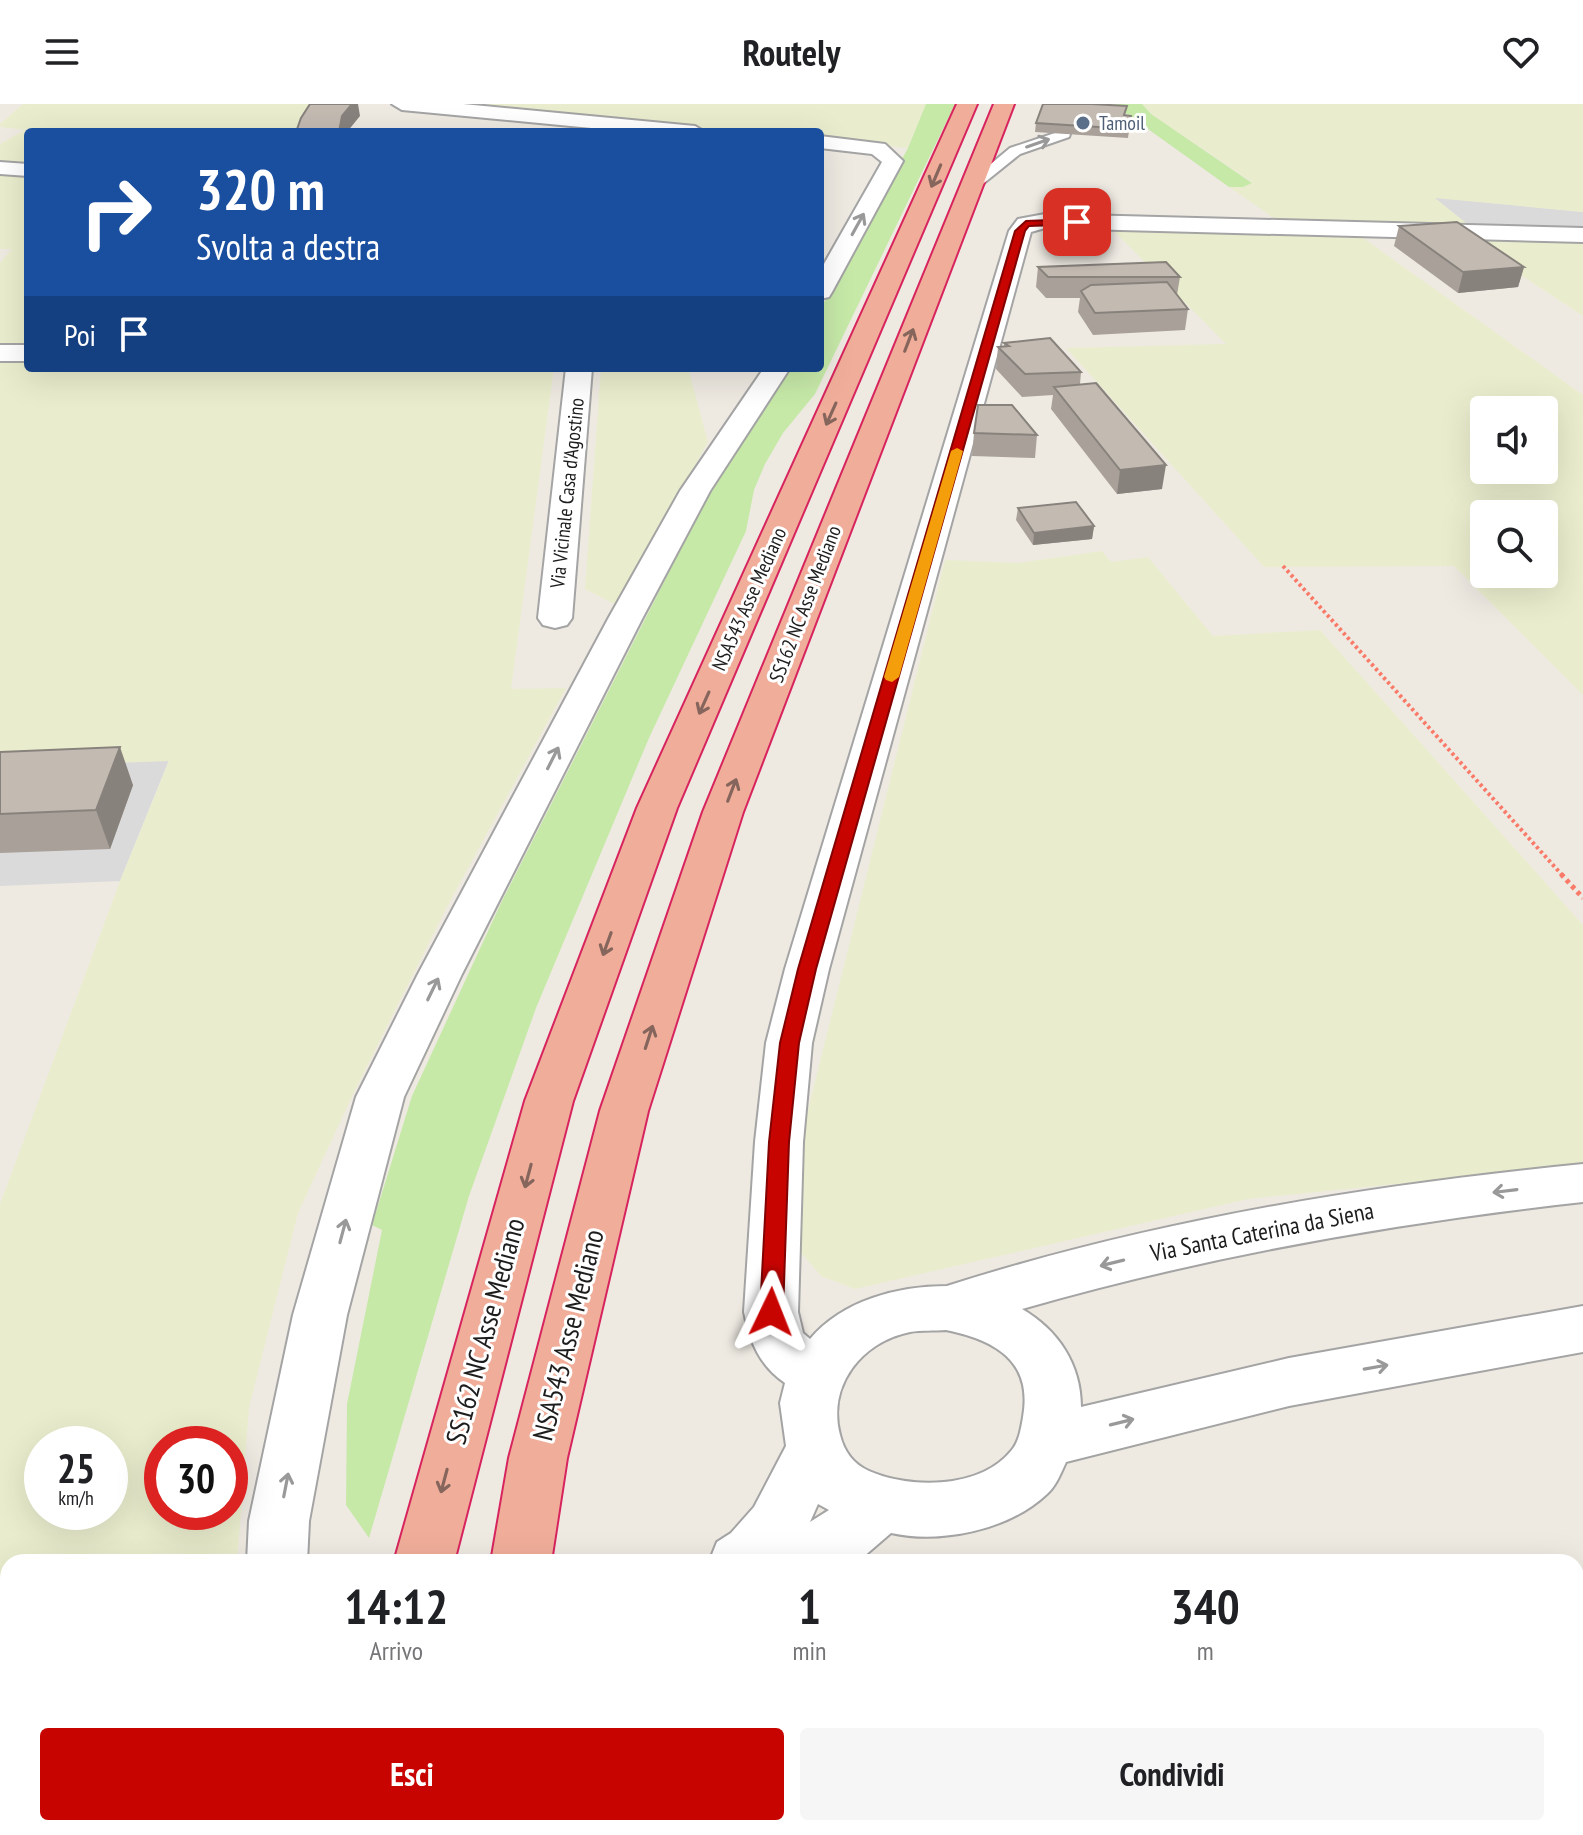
<!DOCTYPE html>
<html lang="it">
<style>
:root{--surface:#fff;--page:#f6f6f6;--text:#202124;--muted:#757577;--accent:#c80401}
body{margin:0;font-family:"PT Sans Narrow",sans-serif;background:var(--page);color:var(--text);height:100vh;display:flex;flex-direction:column;font-size:30px;white-space:nowrap}
*{box-sizing:border-box;margin:0}
p{font-size:26px;color:var(--muted)}
.icon{flex:none;width:44px;height:44px;fill:none;stroke:currentColor;stroke-width:2;stroke-linecap:round;stroke-linejoin:round}
.map{position:relative;flex:1;overflow:hidden}
.panel{position:absolute;left:0px;top:1450px;width:1584px;height:282px;display:flex;flex-direction:column;background:var(--surface);border-radius:24px 24px 0 0;box-shadow:0 8px 32px #0002}
.panel>*{flex:none}
.hud{position:absolute;left:24px;top:24px;width:800px;height:244px;border-radius:8px;box-shadow:0 8px 32px #0002;background:#1a4fa0;color:#fff;overflow:hidden}
.controls{position:absolute;left:1470px;top:292px;display:grid;gap:16px}
.controls a{display:grid;place-items:center;width:88px;height:88px;border-radius:8px;background:var(--surface);box-shadow:0 8px 32px #0002;font-size:40px}
.speed{position:absolute;left:24px;top:1322px;display:flex;gap:16px;font-size:40px;font-weight:700;text-align:center}
.speed>*{display:grid;place-content:center;width:104px;height:104px;border-radius:50%;background:var(--surface);box-shadow:0 8px 32px #0002;line-height:1}
.speed small{font-size:20px;font-weight:400}
.speed .limit{border:12px solid #d22;background:#fff;color:#111}
.pin{position:absolute;display:grid;place-items:center;width:68px;height:68px;color:#fff;margin:-34px;border-radius:16px;box-shadow:0 4px 12px #0006}
.me{position:absolute;width:88px;margin:-44px;rotate:2deg;stroke-linejoin:round;filter:drop-shadow(0 0 6px #0008)}
.turn{display:flex;align-items:center;gap:28px;height:168px;padding:0 40px;font-size:36px}
.turn .icon{width:104px;height:104px;stroke-width:2.5}
.turn b{display:block;font-size:56px;line-height:68px}
.then{display:flex;align-items:center;height:76px;padding:0 40px;background:#0003;gap:16px;font-size:30px}
.eta{display:flex;justify-content:space-evenly;align-items:center;height:136px;text-align:center}
.eta b{font-size:48px;font-weight:700;line-height:56px}
.primary-button{display:flex;gap:16px;margin-top:auto;padding:16px 40px}
.primary-button a{flex:1;height:92px;border-radius:8px;background:var(--accent);color:#fff;font-size:32px;font-weight:700;line-height:92px;text-align:center}
.primary-button a+a{background:var(--page);color:var(--text)}
header{display:flex;justify-content:space-between;align-items:center;height:104px;padding:0 40px;background:var(--surface);font-size:36px;font-weight:700}
.map>svg:first-child{display:block}
.residential{fill:#dbdada}
.education{fill:#feffdb}
.farmland{fill:#eaedcd;fill-rule:evenodd}
.grass{fill:#c6e9a8}
.lines{fill:none;stroke-linecap:round;stroke-linejoin:round}
.service-casing{stroke:#a4a4a4;stroke-width:4}
.minor-casing{stroke:#a4a4a4;stroke-width:4}
.trunk-casing{stroke:#d7245e;stroke-width:4}
.path-far1{stroke:#f97a68;stroke-width:4;stroke-dasharray:3 3;stroke-linecap:butt}
.path{stroke:#f97a68;stroke-width:5;stroke-dasharray:4 4;stroke-linecap:butt}
.service{fill:#fff;fill-rule:evenodd}
.minor{fill:#fff;fill-rule:evenodd}
.trunk{fill:#f0ae9a;fill-rule:evenodd}
.wall{fill:#a8a099}
.shaded-wall{fill:#88827d}
.building{fill:#c3bab2;stroke:#88827d;stroke-width:2}
.oneway{stroke:#999}
.oneway2{stroke:#86665c}
.route{fill:#c80401;stroke:#820301;stroke-width:2}
.slow{fill:#f59e0b}
.service-dot{fill:#5c6f8a;stroke:#fff;stroke-width:3}
.labels{text-anchor:middle;stroke-width:6;stroke-linejoin:round;paint-order:stroke}
.far-service-label{font-size:20px;fill:#4e5e75;stroke:#fff;text-anchor:start}
.far-street-label{font-size:20px;fill:#1d1d1d;stroke:#fff}
.street-label{font-size:24px;fill:#1d1d1d;stroke:#fff}
.near-street-label{font-size:28px;fill:#1d1d1d;stroke:#fff}
</style>
<header><svg class="icon" aria-label="menu" viewBox="0 0 24 24"><path d="M4 6h16M4 12h16M4 18h16"/></svg>Routely<svg class="icon" aria-label="heart" viewBox="0 0 24 24"><path d="M12 20l-8-8c-3-5 5-10 8-4 3-6 11-1 8 4z"/></svg></header>
<div class="map">
<svg width="1583" height="1731" viewBox="0 0 1583 1731">
<rect width="100%" height="100%" fill="#eeeae2"/>
<!-- residential -->
<g class="residential">
<path d="M 1433,93 L 1583,108 L 1583,135 L 1481,132 Z"/>
<path d="M 169,656 L 120,777 L 0,782 L 0,663 Z"/>
</g>
<!-- education -->
<path class="education" d="M 8,1690 L 8,1724 L 235,1724 L 233,1731 L 0,1731 L 0,1691 Z"/>
<!-- farmland -->
<g class="farmland">
<path d="M 23,0 L 318,0 L 299,28 L 28,28 L 28,64 L 0,62 L 0,40 L 25,26 L 0,23 L 0,20 Z"/>
<path d="M 431,0 L 926,0 L 908,44 L 820,35 L 820,28 L 733,28 Z"/>
<path d="M 1142,0 L 1583,0 L 1583,108 L 1435,94 L 1471,123 L 1281,119 L 1229,83 L 1243,83 L 1252,78 L 1151,10 Z"/>
<path d="M 0,67 L 28,68 L 28,243 L 0,244 L 0,159 L 12,145 L 0,145 Z"/>
<path d="M 1112,125 L 1359,131 L 1583,291 L 1583,591 L 1454,462 L 1264,463 L 1066,244 L 1226,240 ZM 1484,306 L 1544,306 L 1544,366 L 1484,366 ZM 1484,410 L 1544,410 L 1544,470 L 1484,470 Z"/>
<path d="M 1461,132 L 1583,135 L 1583,212 L 1580,210 Z"/>
<path d="M 0,259 L 28,259 L 28,264 L 554,264 L 511,585 L 566,584 L 448,801 L 355,986 L 298,1109 L 249,1304 L 237,1458 L 8,1458 L 8,1553 L 0,1554 L 0,1100 L 120,777 L 169,657 L 0,663 ZM 42,1340 L 110,1340 L 110,1408 L 42,1408 ZM 162,1340 L 230,1340 L 230,1408 L 162,1408 Z"/>
<path d="M 601,264 L 688,264 L 708,338 L 616,501 L 585,485 Z"/>
<path d="M 1102,447 L 1111,458 L 1148,453 L 1213,532 L 1320,526 L 1583,821 L 1583,1061 L 1248,1095 L 855,1185 L 821,1172 L 795,1142 L 804,1022 L 945,456 L 1018,459 Z"/>
</g>
<!-- grass -->
<g class="grass">
<path d="M 926,0 L 955,0 L 815,290 L 783,329 L 765,360 L 754,386 L 746,427 L 649,634 L 536,904 L 469,1092 L 369,1434 L 346,1401 L 347,1300 L 382,1126 L 372,1121 L 412,992 L 501,799 L 706,395 L 786,264 L 820,264 L 820,206 L 908,44 Z"/>
<path d="M 1113,0 L 1142,0 L 1151,10 L 1252,79 L 1243,83 L 1229,83 Z"/>
</g>
<g class="lines">
<defs>
<path id="service" d="M 1064,26 L 1070,30 L 1069,33 L 1020,50 L 974,87 L 962,84 L 1010,44 Z"/>
<g id="minor">
<path d="M 392,0 L 463,0 L 695,22 L 705,28 L 633,28 L 402,6 Z"/>
<path d="M 820,32 L 885,40 L 903,57 L 832,188 L 829,193 L 820,195 L 820,167 L 882,58 L 872,50 L 820,44 Z"/>
<path d="M 0,58 L 28,60 L 28,72 L 0,70 Z"/>
<path d="M 1045,110 L 1583,124 L 1583,138 L 1045,124 L 1031,128 L 829,865 L 812,939 L 803,1038 L 798,1208 L 803,1229 L 810,1235 C 843,1196 898,1182 947,1182 C 1153,1116 1369,1081 1583,1060 L 1583,1098 C 1393,1119 1206,1152 1022,1205 C 1058,1226 1081,1260 1081,1303 L 1289,1254 L 1583,1202 L 1583,1248 L 1289,1302 L 1066,1358 C 1061,1369 1056,1382 1047,1390 C 1009,1426 941,1440 891,1429 L 862,1454 L 852,1458 L 709,1458 L 717,1438 L 731,1429 L 754,1403 L 786,1342 L 780,1299 L 785,1279 C 759,1261 750,1238 744,1208 L 755,1038 L 766,939 L 785,865 L 1009,127 L 1018,115 ZM 946,1226 C 995,1236 1033,1257 1023,1313 C 1021,1325 1019,1338 1011,1347 C 980,1385 910,1385 869,1367 C 853,1360 844,1347 840,1331 C 827,1282 861,1238 910,1228 C 921,1226 934,1227 946,1226 ZM 818,1400 L 829,1406 L 810,1418 Z"/>
<rect x="0" y="241" width="28" height="16"/>
<path d="M 566,264 L 592,264 L 572,514 L 567,521 L 555,524 L 543,521 L 538,514 Z"/>
<path d="M 764,264 L 790,264 L 710,387 L 642,515 L 462,870 L 404,993 L 347,1211 L 309,1417 L 307,1458 L 247,1458 L 249,1417 L 293,1211 L 356,993 L 418,870 L 608,515 L 680,387 Z"/>
<path d="M 8,1588 L 8,1654 L 0,1655 L 0,1589 Z"/>
</g>
<g id="trunk">
<path d="M 957,0 L 977,0 L 677,704 L 573,997 L 454,1458 L 394,1458 L 525,997 L 637,704 Z"/>
<path d="M 994,0 L 1014,0 L 743,708 L 648,1007 L 567,1354 L 551,1458 L 491,1458 L 509,1354 L 600,1007 L 703,708 Z"/>
<path d="M 332,1724 L 400,1724 L 398,1731 L 330,1731 Z"/>
<path d="M 443,1724 L 511,1724 L 510,1731 L 442,1731 Z"/>
</g>
</defs>
<!-- service casing -->
<use href="#service" class="service-casing"/>
<!-- minor casing -->
<use href="#minor" class="minor-casing"/>
<!-- trunk casing -->
<use href="#trunk" class="trunk-casing"/>
<!-- path-far1 -->
<path class="path-far1" d="M 1283,462 L 1563,772"/>
<!-- path -->
<path class="path" d="M 1561,770 L 1583,794"/>
<!-- service -->
<use href="#service" class="service"/>
<!-- minor -->
<use href="#minor" class="minor"/>
<!-- trunk -->
<use href="#trunk" class="trunk"/>
</g>
<!-- wall -->
<g class="wall">
<path d="M 1125,11 L 1131,12 L 1128,34 L 1035,28 L 1036,19 Z"/>
<path d="M 1399,122 L 1524,163 L 1518,183 L 1458,189 L 1394,142 Z"/>
<path d="M 1038,163 L 1180,173 L 1177,191 L 1188,205 L 1185,226 L 1093,231 L 1078,208 L 1080,194 L 1046,194 L 1036,183 Z"/>
<path d="M 1004,239 L 1081,268 L 1080,280 L 1162,385 L 1117,390 L 1051,305 L 1053,291 L 1022,293 L 996,265 L 998,243 L 1004,243 Z"/>
<path d="M 974,329 L 1037,331 L 1035,354 L 972,352 Z"/>
<path d="M 1018,404 L 1094,422 L 1092,435 L 1033,441 L 1016,416 Z"/>
<path d="M 0,648 L 133,681 L 110,745 L 0,749 Z"/>
<path d="M 999,1724 L 1110,1724 L 1112,1731 L 1001,1731 Z"/>
</g>
<!-- shaded-wall -->
<g class="shaded-wall">
<path d="M 352,0 L 358,0 L 360,12 L 347,28 L 339,28 L 342,12 Z"/>
<path d="M 1524,163 L 1518,183 L 1458,189 L 1463,168 Z"/>
<path d="M 1166,361 L 1162,385 L 1117,390 L 1120,366 Z"/>
<path d="M 1094,422 L 1092,435 L 1033,441 L 1034,429 Z"/>
<path d="M 120,643 L 133,681 L 110,745 L 96,706 Z"/>
</g>
<!-- building -->
<g class="building">
<path d="M 310,0 L 352,0 L 342,12 L 339,28 L 296,28 L 301,14 Z"/>
<path d="M 1043,0 L 1092,0 L 1127,2 L 1124,11 L 1131,12 L 1129,25 L 1036,19 Z"/>
<path d="M 1457,118 L 1524,163 L 1463,168 L 1399,122 Z"/>
<path d="M 1166,158 L 1180,173 L 1048,173 L 1038,163 Z"/>
<path d="M 1167,178 L 1188,205 L 1095,209 L 1081,187 L 1091,181 Z"/>
<path d="M 1050,234 L 1081,268 L 1025,270 L 998,243 L 1009,242 L 1004,239 Z"/>
<path d="M 1096,279 L 1166,361 L 1120,366 L 1054,283 Z"/>
<path d="M 978,301 L 1012,301 L 1037,331 L 974,329 Z"/>
<path d="M 1076,398 L 1094,422 L 1034,429 L 1018,404 Z"/>
<path d="M 120,643 L 96,706 L 0,710 L 0,648 Z"/>
<path d="M 1013,1724 L 1110,1724 L 1112,1731 L 1014,1731 Z"/>
</g>
<!-- one-way arrows -->
<defs><path id="oneway-shaft" d="M-6 0H5M1.5-3L5.5 0L1.5 3" fill="none" stroke-width="1.6" stroke-linecap="round" stroke-linejoin="round" transform="scale(2)"/></defs>
<g class="oneway">
<use href="#oneway-shaft" transform="translate(1038 39) rotate(-19)"/>
<use href="#oneway-shaft" transform="translate(858 120) rotate(-61)"/>
<use href="#oneway-shaft" transform="translate(553 654) rotate(-63)"/>
<use href="#oneway-shaft" transform="translate(433 885) rotate(-64)"/>
<use href="#oneway-shaft" transform="translate(1505 1087) rotate(173)"/>
<use href="#oneway-shaft" transform="translate(343 1127) rotate(-75)"/>
<use href="#oneway-shaft" transform="translate(1112 1159) rotate(166)"/>
<use href="#oneway-shaft" transform="translate(1376 1263) rotate(-10)"/>
<use href="#oneway-shaft" transform="translate(1122 1318) rotate(-14)"/>
<use href="#oneway-shaft" transform="translate(286 1381) rotate(-79)"/>
</g>
<g class="oneway2">
<use href="#oneway-shaft" transform="translate(936 72) rotate(113)"/>
<use href="#oneway-shaft" transform="translate(909 236) rotate(-69)"/>
<use href="#oneway-shaft" transform="translate(831 310) rotate(114)"/>
<use href="#oneway-shaft" transform="translate(704 599) rotate(114)"/>
<use href="#oneway-shaft" transform="translate(732 686) rotate(-69)"/>
<use href="#oneway-shaft" transform="translate(607 840) rotate(110)"/>
<use href="#oneway-shaft" transform="translate(649 933) rotate(-72)"/>
<use href="#oneway-shaft" transform="translate(528 1072) rotate(105)"/>
<use href="#oneway-shaft" transform="translate(444 1377) rotate(105)"/>
</g>
<!-- route -->
<path class="route" d="M 1077,115 L 1080,120 L 1029,122 L 1025,127 L 816,865 L 799,939 L 789,1038 L 783,1208 L 779,1215 L 771,1217 L 764,1215 L 760,1208 L 769,1038 L 780,939 L 798,865 L 1015,127 L 1026,117 Z"/>
<!-- slow -->
<path class="slow" d="M 957,344 L 963,347 L 899,573 L 892,578 L 886,576 L 884,573 L 951,347 Z"/>
<!-- markers -->
<circle class="service-dot" cx="1083" cy="19" r="8"/>
<g class="labels">
<!-- far-service labels -->
<g class="far-service-label">
<text x="1099" y="26">Tamoil</text>
</g>
<!-- far-street labels -->
<g class="far-street-label">
<text transform="translate(567 389) rotate(-84)" y="7">Via Vicinale Casa d'Agostino</text>
<text transform="translate(749 495) rotate(-66)" y="7">NSA543 Asse Mediano</text>
<text transform="translate(805 500) rotate(-69)" y="7">SS162 NC Asse Mediano</text>
</g>
<!-- street labels -->
<g class="street-label">
<text transform="translate(1262 1128) rotate(-11)" y="8">Via Santa Caterina da Siena</text>
</g>
<!-- near-street labels -->
<g class="near-street-label">
<text transform="translate(485 1227) rotate(-75)" y="10">SS162 NC Asse Mediano</text>
<text transform="translate(568 1231) rotate(-76)" y="10">NSA543 Asse Mediano</text>
</g>
</g>
</svg>
<div class="controls">
<a><svg class="icon" aria-label="sound" viewBox="0 0 24 24"><path d="M4 9h4l5-4v14l-5-4H4zM17 9q2 3 0 6"/></svg></a>
<a><svg class="icon" aria-label="search" viewBox="0 0 24 24"><circle cx="10" cy="10" r="6"/><path d="M15 15l6 6"/></svg></a>
</div>
<div class="speed"><div>25<small>km/h</small></div><div class="limit">30</div></div>
<div class="pin" style="left:1077px;top:118px;background:#d93025"><svg class="icon" aria-label="arrive" viewBox="0 0 24 24"><path d="M6 21V4h12l-3 4 3 4H6"/></svg></div>
<svg class="me" style="left:771px;top:1208px" viewBox="-20 -20 40 40"><path d="M0-17L14 15 0 8-14 15z" fill="#c80401" stroke="#fff" stroke-width="4"/></svg>
<div class="hud">
<div class="turn"><svg class="icon" aria-label="right" viewBox="0 0 24 24"><path d="M7 20v-9h11M14 6l5 5-5 5"/></svg><div><b>320 m</b>Svolta a destra</div></div>
<div class="then">Poi<svg class="icon" aria-label="arrive" viewBox="0 0 24 24"><path d="M6 21V4h12l-3 4 3 4H6"/></svg></div>
</div>
<section class="panel">
<div class="eta">
<div><b>14:12</b><p>Arrivo</p></div>
<div><b>1</b><p>min</p></div>
<div><b>340</b><p>m</p></div>
</div>
<div class="primary-button"><a>Esci</a><a>Condividi</a></div>
</section>
</div>
